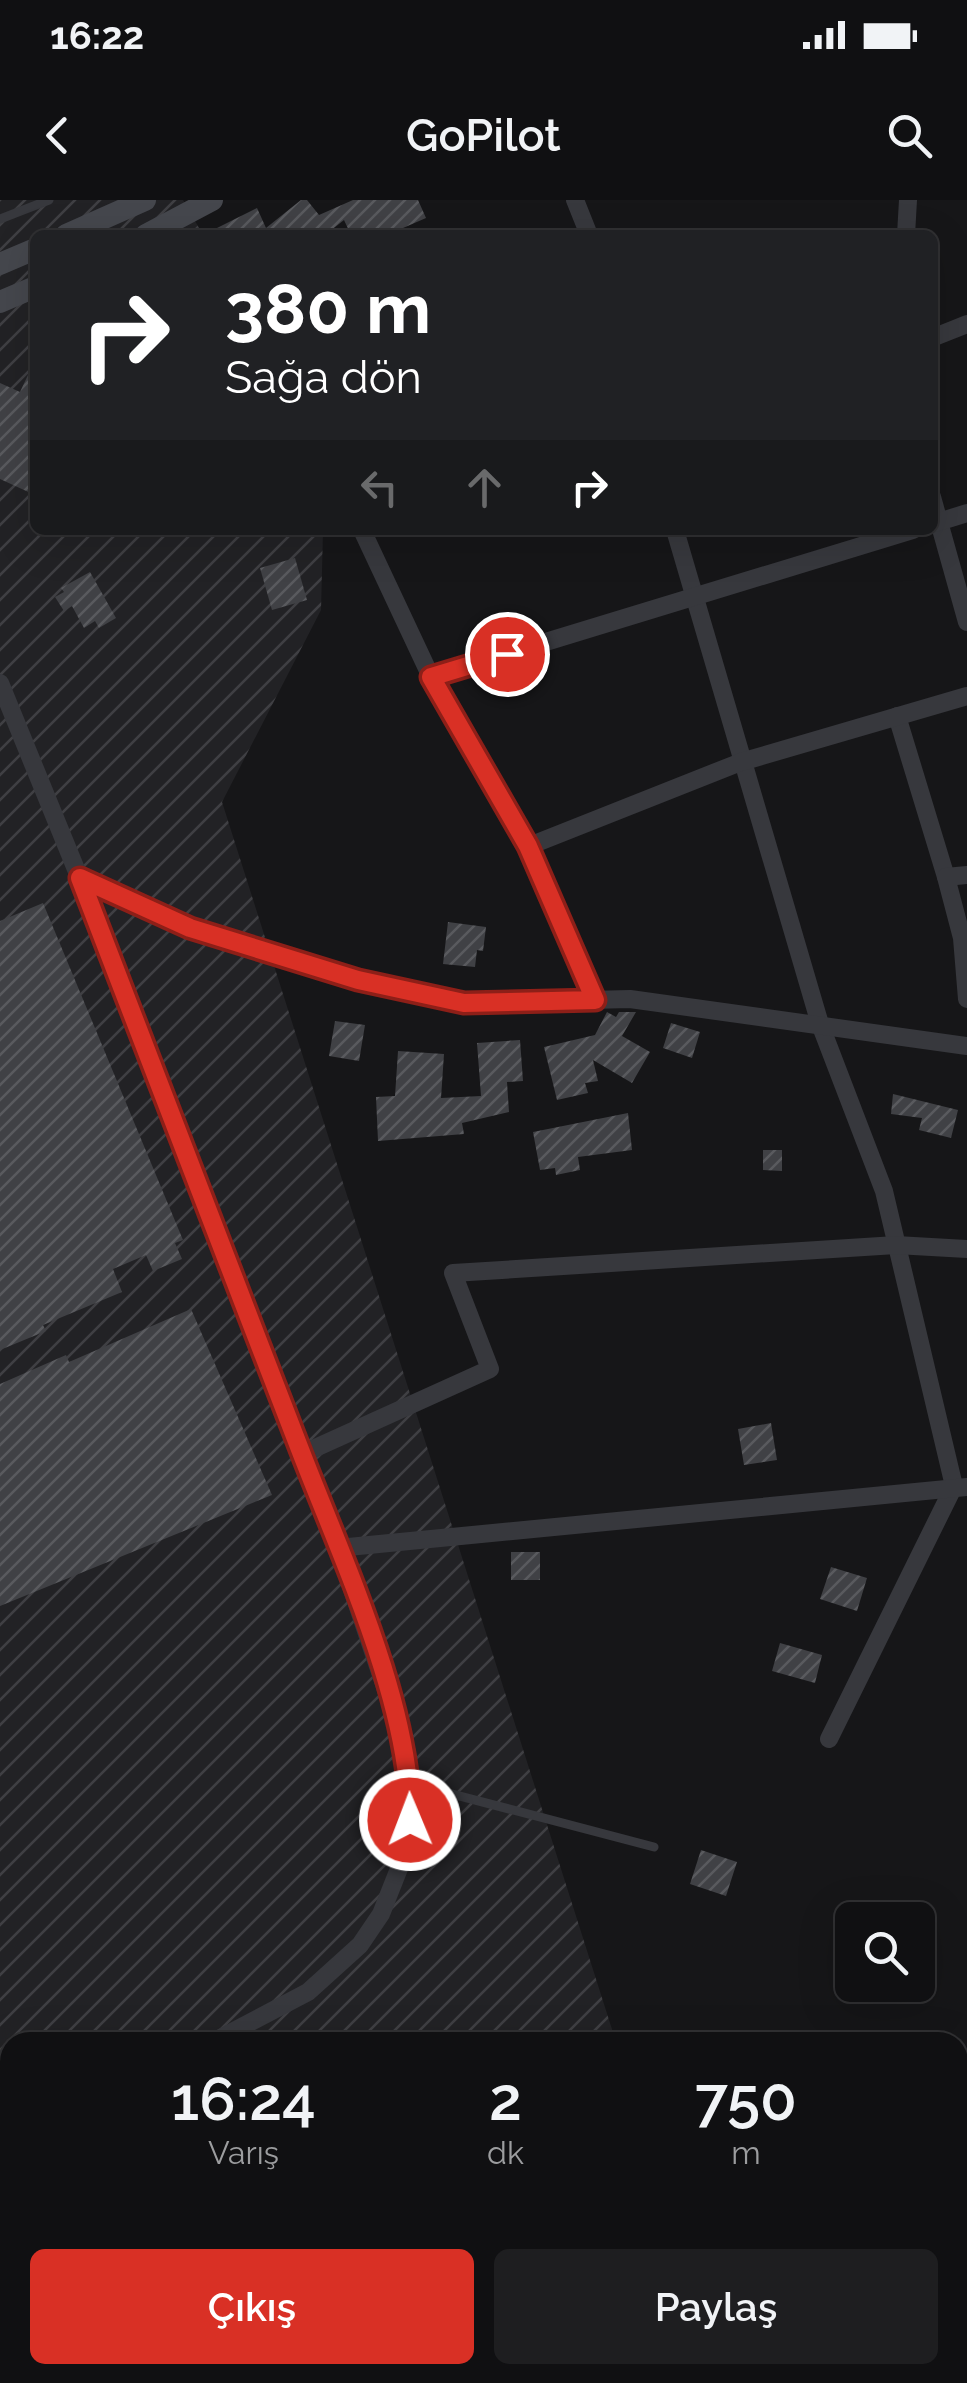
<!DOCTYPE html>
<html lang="tr">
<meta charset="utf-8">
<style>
:root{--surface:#101012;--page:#1e1e20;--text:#f1f3f6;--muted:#9c9d9f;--line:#303032;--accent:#d93025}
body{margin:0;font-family:Raleway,sans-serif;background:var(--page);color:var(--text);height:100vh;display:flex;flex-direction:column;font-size:38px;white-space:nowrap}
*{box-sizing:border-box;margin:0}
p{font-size:32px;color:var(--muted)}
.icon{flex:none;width:55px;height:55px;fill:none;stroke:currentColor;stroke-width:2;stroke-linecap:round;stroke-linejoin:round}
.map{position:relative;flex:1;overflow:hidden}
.panel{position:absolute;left:0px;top:1832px;width:968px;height:352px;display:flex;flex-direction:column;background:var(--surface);border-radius:30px 30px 0 0;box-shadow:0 10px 40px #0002,0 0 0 2px var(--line)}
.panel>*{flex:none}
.hud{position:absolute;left:30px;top:30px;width:908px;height:305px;border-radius:15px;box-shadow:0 10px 40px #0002,0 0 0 2px var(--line);background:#202124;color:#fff;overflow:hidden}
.tools{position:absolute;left:835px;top:1702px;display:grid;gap:20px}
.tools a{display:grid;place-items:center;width:100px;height:100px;border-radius:15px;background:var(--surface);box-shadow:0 10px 40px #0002,0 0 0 2px var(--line);font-size:50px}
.pin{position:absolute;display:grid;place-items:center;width:85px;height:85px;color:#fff;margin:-42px;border:5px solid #fff;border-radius:50%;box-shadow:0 2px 10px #0007}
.me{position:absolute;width:110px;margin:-55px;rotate:359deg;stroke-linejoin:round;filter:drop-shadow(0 0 8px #0008)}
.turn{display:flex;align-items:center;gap:35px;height:210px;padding:0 30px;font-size:45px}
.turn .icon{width:130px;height:130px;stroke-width:2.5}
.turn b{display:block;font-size:70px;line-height:85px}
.lanes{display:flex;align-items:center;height:95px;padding:0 30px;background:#0003;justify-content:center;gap:50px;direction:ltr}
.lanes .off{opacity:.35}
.eta{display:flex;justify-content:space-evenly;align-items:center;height:170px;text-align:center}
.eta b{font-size:60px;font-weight:600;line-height:70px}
.action{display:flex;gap:20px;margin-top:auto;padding:20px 30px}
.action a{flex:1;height:115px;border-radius:15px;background:var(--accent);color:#fff;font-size:40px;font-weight:600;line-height:115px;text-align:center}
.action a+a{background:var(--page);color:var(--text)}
.status{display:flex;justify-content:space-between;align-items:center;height:70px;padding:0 50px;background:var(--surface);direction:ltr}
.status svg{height:28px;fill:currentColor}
header{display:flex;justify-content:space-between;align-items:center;height:130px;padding:0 30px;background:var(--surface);font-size:45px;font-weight:600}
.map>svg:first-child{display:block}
.industrial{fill:url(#industrial-furrows)}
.building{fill:url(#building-hatch)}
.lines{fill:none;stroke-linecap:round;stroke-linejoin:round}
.lane{stroke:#37383d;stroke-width:9}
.street{stroke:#37383d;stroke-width:18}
.secondary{stroke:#45474d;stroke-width:22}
.route-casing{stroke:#8d1f18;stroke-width:25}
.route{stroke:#d93025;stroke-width:18}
</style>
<div class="status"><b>16:22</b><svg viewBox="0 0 49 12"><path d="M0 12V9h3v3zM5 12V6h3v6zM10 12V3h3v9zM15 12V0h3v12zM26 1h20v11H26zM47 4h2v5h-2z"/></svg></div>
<header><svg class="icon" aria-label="back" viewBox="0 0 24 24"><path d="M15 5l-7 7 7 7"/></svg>GoPilot<svg class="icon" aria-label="search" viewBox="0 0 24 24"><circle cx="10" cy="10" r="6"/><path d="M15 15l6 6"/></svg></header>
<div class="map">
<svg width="967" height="2183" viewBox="0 0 967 2183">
<defs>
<pattern id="industrial-furrows" width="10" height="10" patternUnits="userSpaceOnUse" patternTransform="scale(2.5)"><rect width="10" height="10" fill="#222225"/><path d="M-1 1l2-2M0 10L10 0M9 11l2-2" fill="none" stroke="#3f3f43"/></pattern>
<pattern id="building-hatch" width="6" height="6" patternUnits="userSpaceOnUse" patternTransform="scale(2.5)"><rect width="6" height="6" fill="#404145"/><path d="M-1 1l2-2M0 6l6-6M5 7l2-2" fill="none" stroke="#595a5e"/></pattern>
</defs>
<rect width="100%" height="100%" fill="#161618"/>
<!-- industrial -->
<path class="industrial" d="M 0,0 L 183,0 L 203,35 L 35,35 L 35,330 L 323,330 L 321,410 L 222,602 L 616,1842 L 10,1842 L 10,2175 L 868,2175 L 875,2183 L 0,2183 Z"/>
<!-- building -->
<g class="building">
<path d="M 301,0 L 307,0 L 319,15 L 353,0 L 418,0 L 426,18 L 403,28 L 406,35 L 351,35 L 344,20 L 325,35 L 203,35 L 257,8 L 266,28 Z"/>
<path d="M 35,160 L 35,295 L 0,279 L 0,183 L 20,192 Z"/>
<path d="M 295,358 L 307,400 L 272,410 L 260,368 Z"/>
<path d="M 90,372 L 116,418 L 99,428 L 95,421 L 84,428 L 72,406 L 64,411 L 55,397 L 64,392 L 61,388 Z"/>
<path d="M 43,703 L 183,1040 L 175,1043 L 182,1059 L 153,1071 L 146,1055 L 113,1069 L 122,1092 L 43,1125 L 46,1131 L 0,1150 L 0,721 Z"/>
<path d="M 448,722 L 486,727 L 483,751 L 477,750 L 475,767 L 443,764 Z"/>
<path d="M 607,812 L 616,817 L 619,812 L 636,812 L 622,836 L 650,852 L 632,883 L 593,860 L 598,881 L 585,883 L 588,893 L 557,900 L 544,847 L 595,835 Z"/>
<path d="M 335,821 L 365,825 L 359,861 L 329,856 Z"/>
<path d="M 671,823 L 700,832 L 692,858 L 663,848 Z"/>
<path d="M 520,840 L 523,881 L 507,882 L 509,912 L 462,923 L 464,934 L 378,941 L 376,897 L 395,896 L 398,851 L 444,854 L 441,898 L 481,896 L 477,843 Z"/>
<path d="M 893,894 L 958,910 L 951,938 L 919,930 L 922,918 L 891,914 Z"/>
<path d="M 628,913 L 632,950 L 578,957 L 580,970 L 556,975 L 555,968 L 540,970 L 533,932 Z"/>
<path d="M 763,950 L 782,950 L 782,971 L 763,970 Z"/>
<path d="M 191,1109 L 272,1295 L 0,1406 L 0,1184 L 66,1155 L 69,1162 Z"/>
<path d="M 771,1223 L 777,1260 L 744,1265 L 738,1229 Z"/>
<rect x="511" y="1352" width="29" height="28"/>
<path d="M 831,1367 L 867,1378 L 857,1411 L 820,1399 Z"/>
<path d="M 780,1443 L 822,1455 L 815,1483 L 772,1471 Z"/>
<path d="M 701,1650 L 737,1662 L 726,1696 L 690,1684 Z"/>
</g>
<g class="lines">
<!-- lane -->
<g class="lane">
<path d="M 0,19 L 49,0"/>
<path d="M 410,1583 L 654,1647"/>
</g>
<!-- street -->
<g class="street">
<path d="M 575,0 L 589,35"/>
<path d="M 906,35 L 908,0"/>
<path d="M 932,138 L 967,124"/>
<path d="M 932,297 L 967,422"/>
<path d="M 932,324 L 967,313"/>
<path d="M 362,330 L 431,477 L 529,646 L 595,800"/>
<path d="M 675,330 L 820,824 L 884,991 L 954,1286 L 829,1539"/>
<path d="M 431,477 L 913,330"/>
<path d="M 0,483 L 80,679 L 338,1348 L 407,1552 L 410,1620 L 404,1656 L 381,1714 L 360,1745 L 308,1792 L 213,1842"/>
<path d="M 897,516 L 946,677"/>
<path d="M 529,646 L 741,562 L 967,496"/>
<path d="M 967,675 L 946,677 L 962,738 L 967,799"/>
<path d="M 80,679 L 190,728 L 358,780 L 464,803 L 630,799 L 967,846"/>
<path d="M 302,1254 L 490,1169 L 453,1073 L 896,1045 L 967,1049"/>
<path d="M 338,1348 L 967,1287"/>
<path d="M 0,1905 L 10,1905"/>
</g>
<!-- secondary -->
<g class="secondary">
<path d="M 66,35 L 145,0"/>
<path d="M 146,35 L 212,0"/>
<path d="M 0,64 L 35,49"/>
<path d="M 0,102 L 35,87"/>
</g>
</g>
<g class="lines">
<defs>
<path id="route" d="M 410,1620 C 411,1505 343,1361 301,1252 C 227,1061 154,870 80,678 L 190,728 L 358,780 L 464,803 L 595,800 L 528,646 L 431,477 L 507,454"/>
</defs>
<!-- route casing -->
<use href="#route" class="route-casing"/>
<!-- route -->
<use href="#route" class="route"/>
</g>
</svg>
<div class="tools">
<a><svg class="icon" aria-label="search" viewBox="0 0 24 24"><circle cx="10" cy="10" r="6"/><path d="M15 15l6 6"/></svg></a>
</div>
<div class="pin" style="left:507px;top:454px;background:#d93025"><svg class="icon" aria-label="arrive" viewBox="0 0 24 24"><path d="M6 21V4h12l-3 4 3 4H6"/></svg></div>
<svg class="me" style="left:410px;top:1620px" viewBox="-20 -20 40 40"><circle r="17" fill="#d93025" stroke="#fff" stroke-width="3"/><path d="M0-11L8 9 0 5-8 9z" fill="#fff"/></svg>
<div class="hud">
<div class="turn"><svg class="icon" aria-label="right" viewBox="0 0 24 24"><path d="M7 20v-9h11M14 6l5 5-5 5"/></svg><div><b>380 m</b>Sağa dön</div></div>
<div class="lanes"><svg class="icon off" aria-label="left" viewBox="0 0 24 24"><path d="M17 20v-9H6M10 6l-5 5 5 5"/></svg><svg class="icon off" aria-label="ahead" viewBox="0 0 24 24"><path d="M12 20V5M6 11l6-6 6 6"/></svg><svg class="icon" aria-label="right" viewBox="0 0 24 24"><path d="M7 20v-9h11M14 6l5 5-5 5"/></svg></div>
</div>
<section class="panel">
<div class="eta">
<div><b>16:24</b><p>Varış</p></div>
<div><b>2</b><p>dk</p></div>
<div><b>750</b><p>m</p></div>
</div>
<div class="action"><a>Çıkış</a><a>Paylaş</a></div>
</section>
</div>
